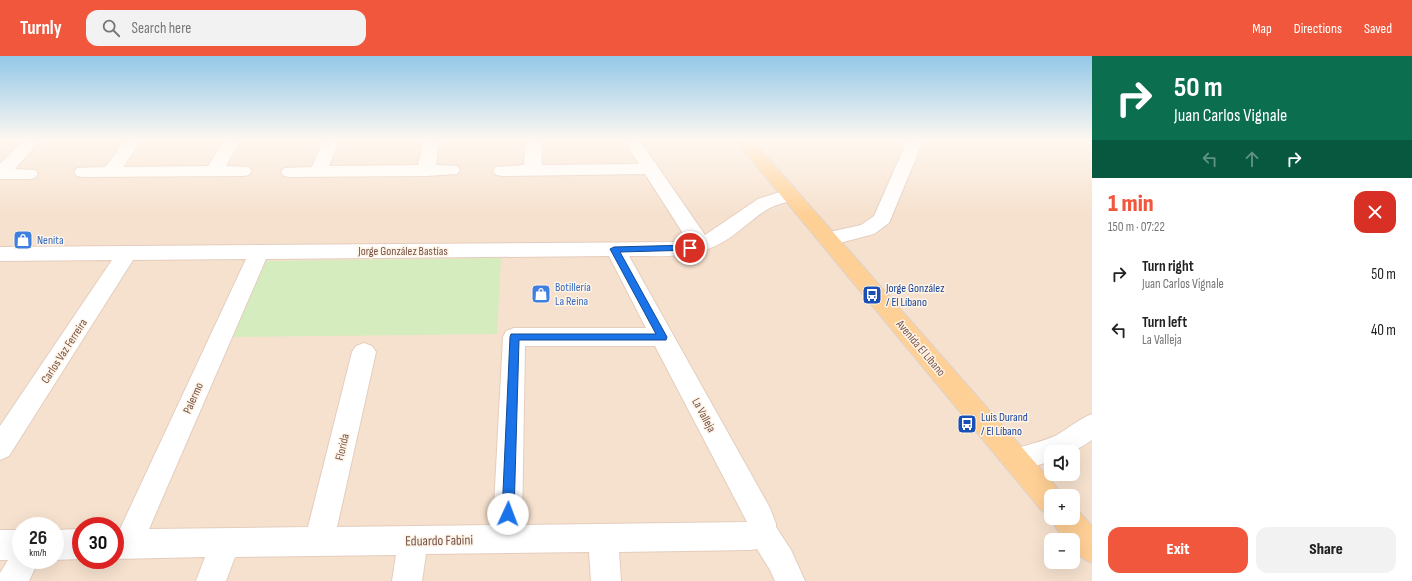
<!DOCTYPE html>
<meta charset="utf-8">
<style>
:root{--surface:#fff;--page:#f2f2f2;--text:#222;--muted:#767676;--accent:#f1573c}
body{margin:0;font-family:"Sofia Sans Condensed",sans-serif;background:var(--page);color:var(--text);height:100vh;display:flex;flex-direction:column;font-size:15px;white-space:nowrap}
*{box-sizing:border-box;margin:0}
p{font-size:13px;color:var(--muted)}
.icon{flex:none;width:22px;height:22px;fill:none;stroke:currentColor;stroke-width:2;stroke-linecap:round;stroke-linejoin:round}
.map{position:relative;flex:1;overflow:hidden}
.side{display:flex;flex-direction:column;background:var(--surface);width:320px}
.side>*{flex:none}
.top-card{background:#0b6e4f;color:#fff;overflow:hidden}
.controls{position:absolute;left:1044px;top:389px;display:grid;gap:8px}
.controls a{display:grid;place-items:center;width:36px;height:36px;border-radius:8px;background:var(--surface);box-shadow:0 4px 16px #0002;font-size:20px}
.speed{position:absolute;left:12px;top:461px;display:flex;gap:8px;font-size:20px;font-weight:700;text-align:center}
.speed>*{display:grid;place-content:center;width:52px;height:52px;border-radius:50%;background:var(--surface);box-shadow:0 4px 16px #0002;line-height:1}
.speed small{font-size:10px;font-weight:400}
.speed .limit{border:6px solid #d22;background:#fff;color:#111}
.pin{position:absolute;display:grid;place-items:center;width:34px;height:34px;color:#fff;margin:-17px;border:2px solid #fff;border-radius:50%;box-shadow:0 1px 4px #0007}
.me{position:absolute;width:44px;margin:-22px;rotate:2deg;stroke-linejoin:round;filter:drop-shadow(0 0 3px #0008)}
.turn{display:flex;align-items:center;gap:14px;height:84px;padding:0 16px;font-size:18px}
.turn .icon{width:52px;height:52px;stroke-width:2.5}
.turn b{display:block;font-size:28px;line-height:34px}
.lanes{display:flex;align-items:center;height:38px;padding:0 16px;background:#0003;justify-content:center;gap:20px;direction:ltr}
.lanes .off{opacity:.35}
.round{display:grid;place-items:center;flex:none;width:42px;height:42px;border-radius:12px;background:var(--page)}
.overview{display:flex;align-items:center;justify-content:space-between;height:68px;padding:0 16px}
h1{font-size:24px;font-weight:800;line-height:30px;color:var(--accent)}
.primary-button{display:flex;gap:8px;margin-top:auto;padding:8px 16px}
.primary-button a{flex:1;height:46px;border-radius:12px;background:var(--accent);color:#fff;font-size:16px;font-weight:800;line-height:46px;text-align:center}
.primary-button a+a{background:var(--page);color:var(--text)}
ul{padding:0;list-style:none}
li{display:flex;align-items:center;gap:12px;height:56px;padding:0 16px}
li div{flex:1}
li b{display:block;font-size:15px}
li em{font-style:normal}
header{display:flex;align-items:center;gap:24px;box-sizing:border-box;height:56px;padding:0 20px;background:var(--accent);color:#fff}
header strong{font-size:19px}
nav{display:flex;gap:22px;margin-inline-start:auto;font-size:14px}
.search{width:280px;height:36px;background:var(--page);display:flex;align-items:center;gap:10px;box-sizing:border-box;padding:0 14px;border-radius:12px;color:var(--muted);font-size:15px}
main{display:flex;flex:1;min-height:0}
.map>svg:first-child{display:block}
.residential{fill:#f6e1ce;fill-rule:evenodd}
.green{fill:#d4ecbe}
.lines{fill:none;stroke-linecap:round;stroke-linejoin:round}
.minor-casing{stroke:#e4cdbe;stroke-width:2}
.major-casing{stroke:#dbd2cf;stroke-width:2}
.minor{fill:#fff;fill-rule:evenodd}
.major{fill:#ffd096;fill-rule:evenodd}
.route{fill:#1a73e8;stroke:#114b97}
.labels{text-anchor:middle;stroke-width:3;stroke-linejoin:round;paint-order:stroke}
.shop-label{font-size:12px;fill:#366cbe;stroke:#fff4e8;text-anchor:start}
.street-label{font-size:12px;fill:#765346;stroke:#fff4e8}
.transit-label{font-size:12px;fill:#164399;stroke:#fff4e8;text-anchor:start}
.near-street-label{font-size:14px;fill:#765346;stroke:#fff4e8}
</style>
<header>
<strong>Turnly</strong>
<div class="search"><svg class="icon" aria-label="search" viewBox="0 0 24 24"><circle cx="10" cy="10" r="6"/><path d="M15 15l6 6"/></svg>Search here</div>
<nav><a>Map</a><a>Directions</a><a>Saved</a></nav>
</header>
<main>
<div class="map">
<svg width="1092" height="525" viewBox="0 0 1092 525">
<rect width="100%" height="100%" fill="#fef0e0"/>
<!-- residential -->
<path class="residential" d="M 0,85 L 1092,85 L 1092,525 L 0,525 ZM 1051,396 L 1073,396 L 1073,418 L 1051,418 ZM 1051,440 L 1073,440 L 1073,462 L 1051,462 ZM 21,470 L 55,470 L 55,504 L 21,504 ZM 81,470 L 115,470 L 115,504 L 81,504 ZM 1051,484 L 1073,484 L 1073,506 L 1051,506 Z"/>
<!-- green -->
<path class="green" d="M 501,202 L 497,278 L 231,281 L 264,205 Z"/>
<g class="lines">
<defs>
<g id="minor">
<path d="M 23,85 L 40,85 L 15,113 L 35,114 L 38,118 L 35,122 L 29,123 L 0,123 L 0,108 Z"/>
<path d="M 125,85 L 141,85 L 123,111 L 208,110 L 224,85 L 240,85 L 226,110 L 249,111 L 252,115 L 249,119 L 243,120 L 83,121 L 77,120 L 74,116 L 77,112 L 105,111 Z"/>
<path d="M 323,85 L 339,85 L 329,110 L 418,109 L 423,85 L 439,85 L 436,109 L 457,110 L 460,114 L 457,118 L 426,120 L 290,121 L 284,120 L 281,116 L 284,112 L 312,111 Z"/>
<path d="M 525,85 L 541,85 L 542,109 L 639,108 L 624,85 L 640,85 L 705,179 L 758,143 L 786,134 L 796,135 L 799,139 L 796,143 C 787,146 777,148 768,153 C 751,163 738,178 721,187 C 693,203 660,200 629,200 L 770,452 L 776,468 L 776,471 L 791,494 L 805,525 L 775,525 L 770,514 L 757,493 L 750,494 L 619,496 L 621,525 L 591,525 L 589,496 L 426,498 L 422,525 L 392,525 L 396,499 L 235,501 L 226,525 L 196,525 L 205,501 L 115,503 L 115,473 L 120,473 L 246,203 L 133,204 L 9,400 L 0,404 L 0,370 L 112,204 L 0,205 L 0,191 L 677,186 L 688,185 L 645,118 L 502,120 L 496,119 L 493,115 L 496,111 L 524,109 ZM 609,200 L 646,272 L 514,272 L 506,275 L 503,281 L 493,469 L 337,471 L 376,296 L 372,290 L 364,287 L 356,290 L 352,296 L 308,471 L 149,473 L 266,203 ZM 525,290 L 655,290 L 747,466 L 522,469 Z"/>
<path d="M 907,85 L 923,85 L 889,167 L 874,178 L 828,190 L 821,188 L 818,183 L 821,178 L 861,169 L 874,160 Z"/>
<path d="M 1092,358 L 1092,384 C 1075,396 1071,396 1051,396 L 1051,405 L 1016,416 L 1007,412 L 1003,404 L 1007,396 C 1023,389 1041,387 1057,379 C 1069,372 1079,363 1092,358 Z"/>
<path d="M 81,473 L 81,503 L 55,504 L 55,474 Z"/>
<path d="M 0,474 L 21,474 L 21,504 L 39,504 L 29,525 L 0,525 L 0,517 L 8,504 L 0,504 Z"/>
</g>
<g id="major">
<path d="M 736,85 L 753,85 L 1061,436 L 1063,440 L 1051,440 L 1051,458 L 1041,454 Z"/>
<path d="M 1073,451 L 1076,452 L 1092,470 L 1092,507 C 1081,502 1073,497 1073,484 L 1066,484 L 1056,472 L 1052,462 L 1073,462 Z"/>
</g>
</defs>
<!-- minor casing -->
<use href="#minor" class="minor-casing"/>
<!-- major casing -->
<use href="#major" class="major-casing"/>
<!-- minor -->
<use href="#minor" class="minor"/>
<!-- major -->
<use href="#major" class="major"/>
</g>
<!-- sky -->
<linearGradient id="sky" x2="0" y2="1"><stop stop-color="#93c8e8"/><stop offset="0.53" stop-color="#fff8f1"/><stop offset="1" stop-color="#fff8f1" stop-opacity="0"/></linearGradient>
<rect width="1092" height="159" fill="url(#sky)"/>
<!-- route -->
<path class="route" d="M 690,189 L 694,192 L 693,194 L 620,196 L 667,281 L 666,284 L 519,284 L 514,458 L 512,462 L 508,464 L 504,462 L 502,458 L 510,281 L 511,278 L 656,278 L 610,193 L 614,191 Z"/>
<!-- icons -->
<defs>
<symbol id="shop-square" viewBox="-11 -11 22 22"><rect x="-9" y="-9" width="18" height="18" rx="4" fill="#3f7fe0" stroke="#fff4e8"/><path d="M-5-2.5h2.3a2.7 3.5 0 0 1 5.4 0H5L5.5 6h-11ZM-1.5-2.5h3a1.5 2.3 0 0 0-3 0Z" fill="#fff"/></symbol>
<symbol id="bus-square" viewBox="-11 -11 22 22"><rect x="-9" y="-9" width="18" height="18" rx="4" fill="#1a4fb4" stroke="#fff4e8"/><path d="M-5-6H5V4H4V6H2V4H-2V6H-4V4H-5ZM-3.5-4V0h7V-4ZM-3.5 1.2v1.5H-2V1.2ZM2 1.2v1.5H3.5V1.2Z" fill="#fff"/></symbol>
</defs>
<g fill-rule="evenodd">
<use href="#shop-square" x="12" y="173" width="22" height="22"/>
<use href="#shop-square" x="530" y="227" width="22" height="22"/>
<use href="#bus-square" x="861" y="228" width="22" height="22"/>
<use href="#bus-square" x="956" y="357" width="22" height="22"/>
</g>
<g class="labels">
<!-- shop labels -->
<g class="shop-label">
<text x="37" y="188">Nenita</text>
<text x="555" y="235">Botillería<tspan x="555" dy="14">La Reina</tspan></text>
</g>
<!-- street labels -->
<g class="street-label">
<text x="403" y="199">Jorge González Bastías</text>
<text transform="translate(921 292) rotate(50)" y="4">Avenida El Líbano</text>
<text transform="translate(64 295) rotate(-57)" y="4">Carlos Vaz Ferreira</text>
<text transform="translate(193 342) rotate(-66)" y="4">Palermo</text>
<text transform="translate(704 359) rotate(62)" y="4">La Valleja</text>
<text transform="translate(342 391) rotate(-77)" y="4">Florida</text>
</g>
<!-- transit labels -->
<g class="transit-label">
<text x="886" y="236">Jorge González<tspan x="886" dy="14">/ El Líbano</tspan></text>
<text x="981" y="365">Luis Durand<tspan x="981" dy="14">/ El Líbano</tspan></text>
</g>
<!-- near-street labels -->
<g class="near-street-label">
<text transform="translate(439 484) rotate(-1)" y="5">Eduardo Fabini</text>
</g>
</g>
</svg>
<div class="controls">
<a><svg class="icon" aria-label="sound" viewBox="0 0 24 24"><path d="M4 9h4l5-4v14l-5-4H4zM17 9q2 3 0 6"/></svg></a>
<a>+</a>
<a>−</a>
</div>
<div class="speed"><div>26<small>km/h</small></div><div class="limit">30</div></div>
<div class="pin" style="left:690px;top:192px;background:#d93025"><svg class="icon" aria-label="arrive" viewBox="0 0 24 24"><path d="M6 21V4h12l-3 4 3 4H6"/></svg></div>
<svg class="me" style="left:508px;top:458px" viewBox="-20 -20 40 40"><circle r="19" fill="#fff"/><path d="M0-13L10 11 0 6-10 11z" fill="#1a73e8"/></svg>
</div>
<section class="side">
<div class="top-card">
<div class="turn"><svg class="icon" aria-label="right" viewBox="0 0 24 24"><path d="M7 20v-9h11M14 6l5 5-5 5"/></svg><div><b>50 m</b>Juan Carlos Vignale</div></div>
<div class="lanes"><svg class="icon off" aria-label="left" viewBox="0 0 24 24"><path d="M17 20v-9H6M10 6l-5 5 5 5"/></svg><svg class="icon off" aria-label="ahead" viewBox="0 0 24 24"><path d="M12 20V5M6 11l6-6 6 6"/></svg><svg class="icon" aria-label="right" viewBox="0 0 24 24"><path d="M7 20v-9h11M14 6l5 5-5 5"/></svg></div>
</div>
<div class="overview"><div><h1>1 min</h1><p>150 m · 07:22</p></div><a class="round" style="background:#d93025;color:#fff"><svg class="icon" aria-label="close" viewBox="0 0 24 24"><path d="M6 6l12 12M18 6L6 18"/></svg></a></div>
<ul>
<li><svg class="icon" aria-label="right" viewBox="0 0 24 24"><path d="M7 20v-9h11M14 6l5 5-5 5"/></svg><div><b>Turn right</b><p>Juan Carlos Vignale</p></div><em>50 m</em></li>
<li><svg class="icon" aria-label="left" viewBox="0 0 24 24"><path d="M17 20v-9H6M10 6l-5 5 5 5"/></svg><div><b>Turn left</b><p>La Valleja</p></div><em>40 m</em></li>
</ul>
<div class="primary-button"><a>Exit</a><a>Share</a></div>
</section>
</main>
